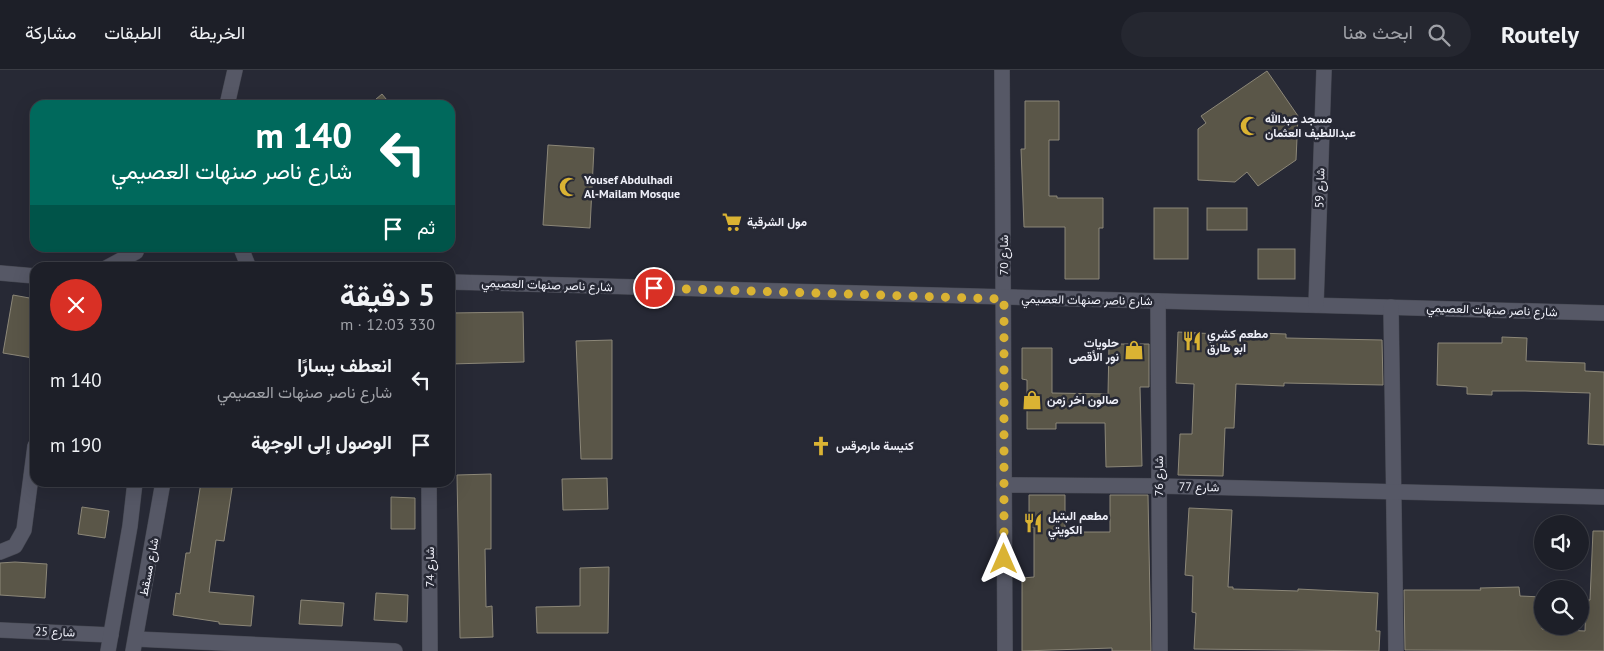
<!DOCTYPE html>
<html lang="ar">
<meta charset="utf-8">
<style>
:root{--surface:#1d1f28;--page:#252730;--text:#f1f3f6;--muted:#a0a2a8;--line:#3b3d45}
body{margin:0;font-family:"PT Sans",Vazirmatn,sans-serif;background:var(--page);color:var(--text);direction:rtl;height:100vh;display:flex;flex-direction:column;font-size:19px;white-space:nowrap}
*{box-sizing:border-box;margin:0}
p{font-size:16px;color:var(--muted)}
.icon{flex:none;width:28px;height:28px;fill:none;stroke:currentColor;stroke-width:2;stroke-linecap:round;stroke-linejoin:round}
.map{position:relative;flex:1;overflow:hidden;direction:ltr}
.panel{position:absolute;left:30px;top:192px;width:425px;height:225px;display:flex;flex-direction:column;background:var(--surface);border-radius:15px;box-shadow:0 5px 20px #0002,0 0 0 1px var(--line);direction:rtl}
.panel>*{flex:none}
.guide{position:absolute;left:30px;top:30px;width:425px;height:152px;border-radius:15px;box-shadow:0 5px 20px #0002,0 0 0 1px var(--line);direction:rtl;background:#00695c;color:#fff;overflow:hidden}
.fabs{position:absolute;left:1534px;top:445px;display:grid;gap:10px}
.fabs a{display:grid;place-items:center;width:55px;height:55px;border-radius:50%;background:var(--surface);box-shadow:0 5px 20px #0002,0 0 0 1px var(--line);font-size:25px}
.pin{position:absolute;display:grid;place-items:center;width:42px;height:42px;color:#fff;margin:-21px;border:2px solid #fff;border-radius:50%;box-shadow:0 1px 5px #0007}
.me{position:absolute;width:55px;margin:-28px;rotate:0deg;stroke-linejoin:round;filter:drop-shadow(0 0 4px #0008)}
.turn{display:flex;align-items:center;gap:18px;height:105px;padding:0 20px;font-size:22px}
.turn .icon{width:65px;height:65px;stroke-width:2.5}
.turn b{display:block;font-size:35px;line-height:42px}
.then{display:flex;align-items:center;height:48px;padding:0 20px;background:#0003;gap:10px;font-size:19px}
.round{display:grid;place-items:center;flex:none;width:52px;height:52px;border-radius:26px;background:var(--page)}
.overview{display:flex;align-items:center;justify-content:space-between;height:85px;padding:0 20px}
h1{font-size:30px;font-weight:700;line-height:38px}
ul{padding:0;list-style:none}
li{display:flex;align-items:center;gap:15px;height:65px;padding:0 20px}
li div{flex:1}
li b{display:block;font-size:19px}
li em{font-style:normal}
header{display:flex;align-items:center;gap:30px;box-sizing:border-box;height:70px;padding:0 25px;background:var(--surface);border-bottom:1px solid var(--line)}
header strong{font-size:24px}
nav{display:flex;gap:28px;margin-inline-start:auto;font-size:18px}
.search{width:350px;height:45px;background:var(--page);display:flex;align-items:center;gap:12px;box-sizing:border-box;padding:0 18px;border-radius:28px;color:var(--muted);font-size:19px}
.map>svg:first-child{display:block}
.building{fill:#5a5648;stroke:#8c8778}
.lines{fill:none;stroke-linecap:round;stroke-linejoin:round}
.minor-casing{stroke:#464852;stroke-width:16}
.minor{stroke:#565866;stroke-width:15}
.route{stroke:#dab333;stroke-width:9;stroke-dasharray:0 16.2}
.labels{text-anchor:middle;stroke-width:5;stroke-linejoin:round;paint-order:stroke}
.poi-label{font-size:12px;font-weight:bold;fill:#f0f1fa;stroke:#272935;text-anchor:start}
.street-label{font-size:12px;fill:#f0f1fa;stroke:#272935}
</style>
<header>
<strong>Routely</strong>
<div class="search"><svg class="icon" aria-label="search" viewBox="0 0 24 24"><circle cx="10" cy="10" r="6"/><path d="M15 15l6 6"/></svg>ابحث هنا</div>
<nav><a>الخريطة</a><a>الطبقات</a><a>مشاركة</a></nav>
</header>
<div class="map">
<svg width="1604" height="581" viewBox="0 0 1604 581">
<rect width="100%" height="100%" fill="#272935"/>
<!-- building -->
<g class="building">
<path d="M 1267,1 L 1298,46 L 1296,90 L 1258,116 L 1247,102 L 1235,112 L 1198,110 L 1198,59 L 1206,53 L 1201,46 Z"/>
<path d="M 382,24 L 391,35 L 369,35 Z"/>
<path d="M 1025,31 L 1059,31 L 1059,70 L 1049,70 L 1049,126 L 1057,126 L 1057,128 L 1103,128 L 1103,158 L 1099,158 L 1099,209 L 1065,209 L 1065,157 L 1024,157 L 1021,79 L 1025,79 Z"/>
<path d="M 548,75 L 594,78 L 590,158 L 543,155 Z"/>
<rect x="1154" y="138" width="34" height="51"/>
<rect x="1207" y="138" width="40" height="22"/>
<rect x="1258" y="179" width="37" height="30"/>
<path d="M 13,225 L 35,229 L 33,288 L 3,283 Z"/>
<path d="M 523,242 L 524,292 L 450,294 L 450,243 Z"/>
<path d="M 1178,262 L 1258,266 L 1259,263 L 1286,264 L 1286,268 L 1382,270 L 1383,315 L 1284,313 L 1284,316 L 1236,314 L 1234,358 L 1225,358 L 1223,406 L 1178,405 L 1180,364 L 1192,364 L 1194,314 L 1176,313 Z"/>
<path d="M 1502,267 L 1527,268 L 1526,291 L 1585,293 L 1585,301 L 1604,302 L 1604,375 L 1588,374 L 1590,323 L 1525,321 L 1492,321 L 1492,325 L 1467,324 L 1467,317 L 1437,315 L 1438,273 L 1502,273 Z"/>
<path d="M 612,270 L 612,389 L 581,389 L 576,271 Z"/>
<path d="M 1109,274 L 1149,274 L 1149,317 L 1140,317 L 1142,396 L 1106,397 L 1105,353 L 1056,353 L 1056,359 L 1027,359 L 1027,310 L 1022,309 L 1022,278 L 1052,278 L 1052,323 L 1108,324 Z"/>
<path d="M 491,404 L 491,479 L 485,479 L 486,537 L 492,536 L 493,567 L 460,568 L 457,405 Z"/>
<path d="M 607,408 L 608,439 L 563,440 L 562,409 Z"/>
<path d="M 201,412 L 233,412 L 224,471 L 216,470 L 209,522 L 254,526 L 251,556 L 219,554 L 219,552 L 173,545 L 176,523 L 180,524 L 186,483 L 190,483 Z"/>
<path d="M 1029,425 L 1065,425 L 1065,462 L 1110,462 L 1110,425 L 1148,425 L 1151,581 L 1112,581 L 1112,578 L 1022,581 L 1022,508 L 1034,507 L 1034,457 L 1029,458 Z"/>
<path d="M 391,427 L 415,428 L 415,459 L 391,459 Z"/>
<path d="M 82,437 L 109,441 L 105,468 L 78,464 Z"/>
<path d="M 1189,438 L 1232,440 L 1228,517 L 1233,517 L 1233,519 L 1298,521 L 1298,519 L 1378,523 L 1376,561 L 1380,561 L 1379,581 L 1194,579 L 1196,543 L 1192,542 L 1193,506 L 1185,505 Z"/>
<path d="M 1593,461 L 1604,461 L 1604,581 L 1405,580 L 1404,520 L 1481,520 L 1480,518 L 1519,517 L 1520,526 L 1542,527 L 1542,559 L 1585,561 L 1586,530 L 1590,530 Z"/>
<path d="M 15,492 L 47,494 L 45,528 L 0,525 L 0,493 Z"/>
<path d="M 609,497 L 608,563 L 537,563 L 536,537 L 580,536 L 580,498 Z"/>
<path d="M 376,523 L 408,525 L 407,552 L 374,550 Z"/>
<path d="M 301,530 L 344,533 L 342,556 L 299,554 Z"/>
</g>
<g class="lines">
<defs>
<g id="minor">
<path d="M 1002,0 L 1005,581"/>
<path d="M 227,35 L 235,0"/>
<path d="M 241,178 L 249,198"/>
<path d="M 106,198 L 136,182"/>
<path d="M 0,203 L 35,206"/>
<path d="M 450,212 L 1604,243"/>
<path d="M 1158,231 L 1160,581"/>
<path d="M 1316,235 L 1324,0"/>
<path d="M 1391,237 L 1396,581"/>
<path d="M 429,412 L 430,581"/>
<path d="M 1004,415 L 1159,416 L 1604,427"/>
<path d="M 0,482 L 15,476 L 24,460 L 35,376"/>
<path d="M 0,560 L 111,565"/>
<path d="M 136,569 L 395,581"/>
<path d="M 108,581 L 130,456 L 135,412"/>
<path d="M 133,581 L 163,412"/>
</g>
</defs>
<!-- minor casing -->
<use href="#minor" class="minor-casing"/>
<!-- minor -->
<use href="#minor" class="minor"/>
</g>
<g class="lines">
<!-- route -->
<path class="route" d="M 654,218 L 1004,229 L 1004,489"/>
</g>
<!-- icons -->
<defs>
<symbol id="mosque-bare" viewBox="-9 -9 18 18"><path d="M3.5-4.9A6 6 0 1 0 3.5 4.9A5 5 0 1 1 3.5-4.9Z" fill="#dab333" stroke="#272935" stroke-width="2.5" paint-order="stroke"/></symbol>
<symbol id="supermarket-bare" viewBox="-9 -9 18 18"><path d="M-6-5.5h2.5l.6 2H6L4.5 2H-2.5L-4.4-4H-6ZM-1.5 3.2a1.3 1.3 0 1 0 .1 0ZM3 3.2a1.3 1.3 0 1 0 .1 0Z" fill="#dab333" stroke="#272935" stroke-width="2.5" paint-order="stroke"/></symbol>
<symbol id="restaurant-bare" viewBox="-9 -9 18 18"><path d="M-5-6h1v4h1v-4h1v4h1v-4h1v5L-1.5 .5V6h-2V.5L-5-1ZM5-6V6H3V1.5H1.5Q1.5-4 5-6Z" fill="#dab333" stroke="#272935" stroke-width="2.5" paint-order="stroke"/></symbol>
<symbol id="shop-bare" viewBox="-9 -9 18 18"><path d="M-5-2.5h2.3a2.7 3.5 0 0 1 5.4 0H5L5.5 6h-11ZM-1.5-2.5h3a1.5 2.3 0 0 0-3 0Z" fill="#dab333" stroke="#272935" stroke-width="2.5" paint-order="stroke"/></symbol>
<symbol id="church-bare" viewBox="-9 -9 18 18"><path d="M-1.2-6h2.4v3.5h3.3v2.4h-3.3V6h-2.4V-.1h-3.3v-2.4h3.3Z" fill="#dab333" stroke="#272935" stroke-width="2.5" paint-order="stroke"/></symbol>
</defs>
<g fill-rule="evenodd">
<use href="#mosque-bare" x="1236" y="42" width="28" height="28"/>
<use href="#mosque-bare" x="555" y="103" width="28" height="28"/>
<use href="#supermarket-bare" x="718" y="138" width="28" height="28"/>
<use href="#restaurant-bare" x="1178" y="257" width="28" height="28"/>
<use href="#shop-bare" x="1120" y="266" width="28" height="28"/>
<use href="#shop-bare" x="1018" y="316" width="28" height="28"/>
<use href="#church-bare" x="807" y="362" width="28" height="28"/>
<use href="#restaurant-bare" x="1019" y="439" width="28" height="28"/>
</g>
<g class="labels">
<!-- poi labels -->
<g class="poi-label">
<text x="1265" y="53">مسجد عبدالله<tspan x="1265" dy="14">عبداللطيف العثمان</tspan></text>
<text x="584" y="114">Yousef Abdulhadi<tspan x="584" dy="14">Al-Mailam Mosque</tspan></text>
<text x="747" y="156">مول الشرقية</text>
<text x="1207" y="268">مطعم كشري<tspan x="1207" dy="14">ابو طارق</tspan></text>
<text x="1119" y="277" text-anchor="end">حلويات<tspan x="1119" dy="14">نور الأقصى</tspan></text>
<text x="1047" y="334">صالون اخر زمن</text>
<text x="836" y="380">كنيسة مارمرقس</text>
<text x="1048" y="450">مطعم البتيل<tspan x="1048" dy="14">الكويتي</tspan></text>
</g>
<!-- street labels -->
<g class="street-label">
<text transform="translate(1320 118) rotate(-88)" y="4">شارع 59</text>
<text transform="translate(1004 185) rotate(-90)" y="4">شارع 70</text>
<text transform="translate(547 215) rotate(2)" y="4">شارع ناصر صنهات العصيمي</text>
<text transform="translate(1087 230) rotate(1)" y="4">شارع ناصر صنهات العصيمي</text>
<text transform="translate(1492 240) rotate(2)" y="4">شارع ناصر صنهات العصيمي</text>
<text transform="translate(1159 406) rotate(-90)" y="4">شارع 76</text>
<text transform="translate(1199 417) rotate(1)" y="4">شارع 77</text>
<text transform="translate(149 497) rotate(-79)" y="4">شارع مسقط</text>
<text transform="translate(430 497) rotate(-90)" y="4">شارع 74</text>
<text transform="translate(55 562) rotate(2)" y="4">شارع 25</text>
</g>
</g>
</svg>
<div class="fabs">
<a><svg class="icon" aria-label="sound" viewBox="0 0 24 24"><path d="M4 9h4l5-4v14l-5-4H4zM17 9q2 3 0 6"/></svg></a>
<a><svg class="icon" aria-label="search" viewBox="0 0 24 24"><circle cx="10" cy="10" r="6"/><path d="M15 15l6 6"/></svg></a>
</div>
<div class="pin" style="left:654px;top:218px;background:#d93025"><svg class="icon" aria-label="arrive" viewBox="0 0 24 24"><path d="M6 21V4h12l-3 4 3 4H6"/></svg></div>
<svg class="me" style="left:1004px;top:489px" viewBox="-20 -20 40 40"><path d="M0-17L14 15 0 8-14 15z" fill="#dab333" stroke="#fff" stroke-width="4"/></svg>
<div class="guide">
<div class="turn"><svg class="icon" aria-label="left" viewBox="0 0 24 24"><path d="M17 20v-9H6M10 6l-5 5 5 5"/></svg><div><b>140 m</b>شارع ناصر صنهات العصيمي</div></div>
<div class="then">ثم<svg class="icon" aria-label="arrive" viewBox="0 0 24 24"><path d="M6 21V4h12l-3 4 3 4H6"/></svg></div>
</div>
<section class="panel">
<div class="overview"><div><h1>5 دقيقة</h1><p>330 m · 12:03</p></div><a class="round" style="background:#d93025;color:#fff"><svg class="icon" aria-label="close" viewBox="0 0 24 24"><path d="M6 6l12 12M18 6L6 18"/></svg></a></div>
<ul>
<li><svg class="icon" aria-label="left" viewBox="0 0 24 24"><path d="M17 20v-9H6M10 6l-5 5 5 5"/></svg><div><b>انعطف يسارًا</b><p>شارع ناصر صنهات العصيمي</p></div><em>140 m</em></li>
<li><svg class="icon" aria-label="arrive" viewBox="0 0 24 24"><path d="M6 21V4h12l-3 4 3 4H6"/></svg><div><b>الوصول إلى الوجهة</b></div><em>190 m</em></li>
</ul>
</section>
</div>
